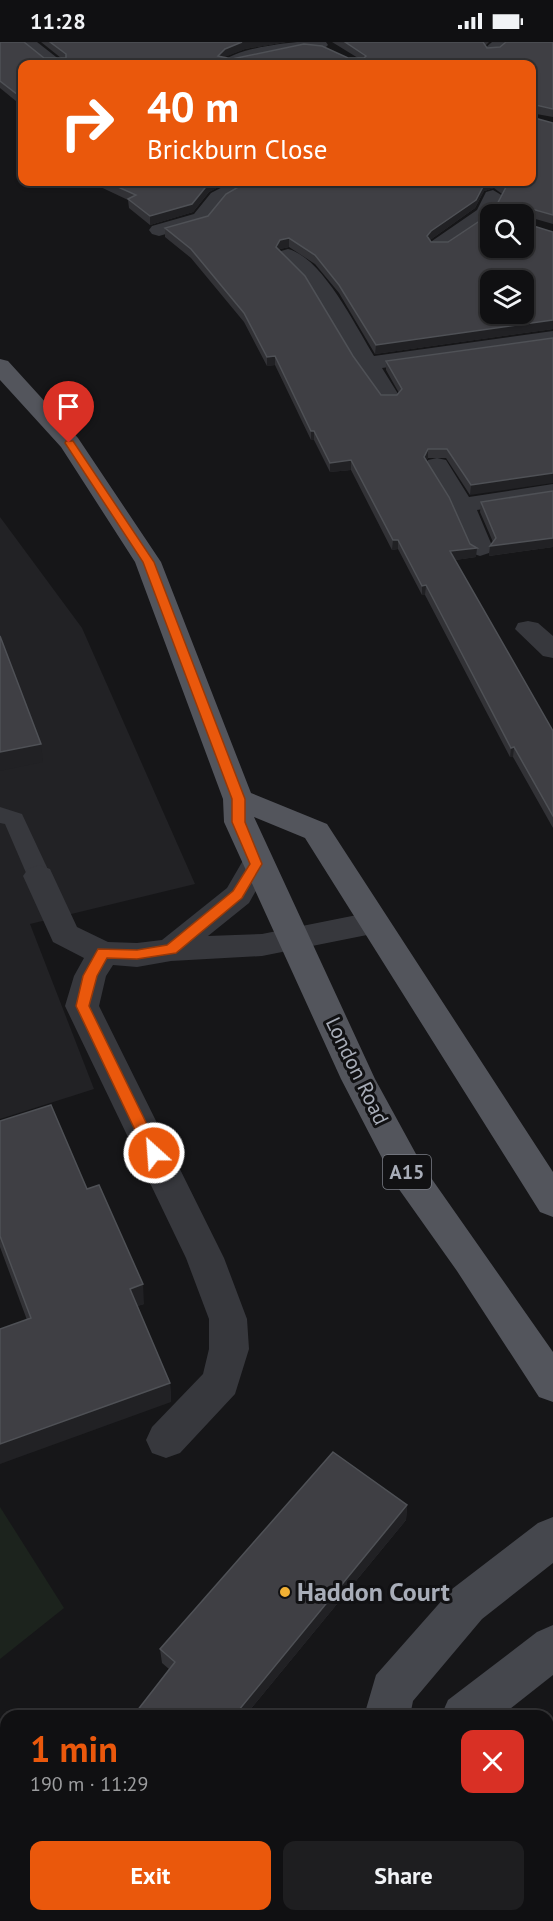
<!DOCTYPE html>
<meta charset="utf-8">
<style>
:root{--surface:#101012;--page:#1e1e20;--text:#f1f3f6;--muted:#9c9d9f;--line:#303032;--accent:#ea580c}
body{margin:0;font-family:"PT Sans",sans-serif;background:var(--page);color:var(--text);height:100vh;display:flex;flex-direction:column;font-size:22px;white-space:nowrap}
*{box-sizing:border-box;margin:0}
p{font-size:20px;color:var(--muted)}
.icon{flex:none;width:33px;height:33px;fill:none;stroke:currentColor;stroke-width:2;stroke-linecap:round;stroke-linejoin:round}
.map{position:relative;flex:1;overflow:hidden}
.side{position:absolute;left:0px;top:1668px;width:554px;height:212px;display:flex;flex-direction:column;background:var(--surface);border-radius:18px 18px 0 0;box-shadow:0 2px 4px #0004,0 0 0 2px var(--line)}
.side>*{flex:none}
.guide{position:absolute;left:18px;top:18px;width:518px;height:126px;border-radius:12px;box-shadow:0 2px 4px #0004,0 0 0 2px var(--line);background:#ea580c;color:#fff;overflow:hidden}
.tools{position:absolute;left:480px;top:162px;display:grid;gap:12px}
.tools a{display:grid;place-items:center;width:54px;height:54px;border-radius:12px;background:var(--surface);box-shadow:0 2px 4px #0004,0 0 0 2px var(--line);font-size:30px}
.pin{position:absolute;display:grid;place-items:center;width:51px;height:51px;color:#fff;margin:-62px -26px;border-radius:50% 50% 50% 0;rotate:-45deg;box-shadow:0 0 6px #0007}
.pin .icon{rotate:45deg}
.me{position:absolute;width:66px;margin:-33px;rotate:334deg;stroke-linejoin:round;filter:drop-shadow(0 0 4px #0008)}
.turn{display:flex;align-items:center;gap:21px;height:126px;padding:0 30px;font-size:27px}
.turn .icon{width:78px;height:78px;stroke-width:2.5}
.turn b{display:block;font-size:42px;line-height:51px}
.round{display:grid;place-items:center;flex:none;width:63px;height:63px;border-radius:12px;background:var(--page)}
.headline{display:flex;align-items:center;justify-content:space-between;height:102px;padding:0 30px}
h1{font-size:36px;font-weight:700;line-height:45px;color:var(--accent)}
.cta{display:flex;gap:12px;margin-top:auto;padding:12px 30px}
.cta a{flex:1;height:69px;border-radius:12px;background:var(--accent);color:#fff;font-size:24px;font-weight:700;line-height:69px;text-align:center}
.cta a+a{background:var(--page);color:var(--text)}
.status{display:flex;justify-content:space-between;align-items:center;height:42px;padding:0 30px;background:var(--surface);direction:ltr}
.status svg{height:16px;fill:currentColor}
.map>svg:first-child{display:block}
.built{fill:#222225}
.green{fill:#1c231d}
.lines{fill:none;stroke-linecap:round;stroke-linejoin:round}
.lane{fill:#37383d;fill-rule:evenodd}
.street{fill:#37383d;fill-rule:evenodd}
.secondary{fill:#45474d;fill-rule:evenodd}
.primary{fill:#53555c;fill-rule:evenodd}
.wall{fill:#323236;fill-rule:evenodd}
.shaded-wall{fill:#212124}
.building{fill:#3f3f44;stroke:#4f5156;stroke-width:1.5;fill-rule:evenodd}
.route{fill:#ea580c;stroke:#983908;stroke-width:1.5}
.poi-dot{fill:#f2b134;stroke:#111113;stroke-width:2}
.labels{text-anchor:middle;stroke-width:6;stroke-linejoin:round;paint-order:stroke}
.shield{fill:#111113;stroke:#7b7e86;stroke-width:1.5}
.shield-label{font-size:20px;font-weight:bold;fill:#a8adb8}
.street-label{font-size:21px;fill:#a8adb8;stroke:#111113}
.near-poi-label{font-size:26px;font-weight:bold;fill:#a8adb8;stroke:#111113;text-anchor:start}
</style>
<div class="status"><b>11:28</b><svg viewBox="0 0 49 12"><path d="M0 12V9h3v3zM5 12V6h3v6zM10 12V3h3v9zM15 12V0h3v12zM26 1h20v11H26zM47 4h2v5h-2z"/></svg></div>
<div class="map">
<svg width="553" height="1879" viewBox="0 0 553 1879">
<rect width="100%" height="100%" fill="#161618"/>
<!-- built -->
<path class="built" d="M 0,475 L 82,586 L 195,842 L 30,882 L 94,1047 L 0,1077 Z"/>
<!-- green -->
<g class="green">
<path d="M 0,1465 L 64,1566 L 0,1617 Z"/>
<path d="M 553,1717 L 553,1879 L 393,1879 L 399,1874 L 548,1874 L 548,1722 Z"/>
</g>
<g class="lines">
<!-- lane -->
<path class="lane" d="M 0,765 L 22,772 L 51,834 L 48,840 L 39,842 L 30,840 L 5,782 L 0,781 Z"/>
<!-- street -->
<g class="street">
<path d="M 18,0 L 37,0 L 65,22 L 46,22 Z"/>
<path d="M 297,0 L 326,0 L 328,3 C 321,12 298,10 287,12 C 264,14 243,24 220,22 C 232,7 279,2 297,0 Z"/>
<path d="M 492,0 L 512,0 L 498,11 L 486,11 L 484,7 Z"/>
<path d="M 232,140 L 255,140 L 225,159 L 208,180 L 159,194 L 152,192 L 149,188 L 152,184 L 194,172 L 211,151 Z"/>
<path d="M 493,148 L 503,154 L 490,177 L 446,207 L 432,207 L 429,203 L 432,199 L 477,168 L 486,150 Z"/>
<path d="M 288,207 C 322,215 356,285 374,314 L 553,289 L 553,303 L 382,326 L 400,355 L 397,360 L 381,360 L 355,322 L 307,241 L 278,213 L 281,209 Z"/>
<path d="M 437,416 L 446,418 L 469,455 L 553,442 L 553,456 L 477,468 L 493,506 L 489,511 L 480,514 L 471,511 L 450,463 L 425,423 L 428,418 Z"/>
<path d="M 528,579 L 538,581 L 553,594 L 553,616 L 543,614 L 515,587 L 518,581 Z"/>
<path d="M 256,812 L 267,815 L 271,822 L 249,861 L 208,894 L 262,892 L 372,870 L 383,873 L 388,881 L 383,889 L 372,892 L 262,914 L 171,919 L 137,925 L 113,923 L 106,934 L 99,964 L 224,1216 L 247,1277 L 249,1307 L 235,1352 L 180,1411 L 166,1416 L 152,1411 L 146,1398 L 152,1385 L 203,1332 L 209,1307 L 209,1277 L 186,1216 L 65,964 L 74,934 L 84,916 L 53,900 L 23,834 L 28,827 L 39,823 L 50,827 L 77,885 L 108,900 L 137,901 L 162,898 L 227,846 L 245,815 Z"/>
</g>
<!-- secondary -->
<g class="secondary">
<path d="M 553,1475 L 553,1521 L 482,1577 L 413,1659 L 410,1674 L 364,1674 L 376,1633 L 452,1547 L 538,1481 Z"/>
<path d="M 553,1583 L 553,1633 L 501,1674 L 441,1674 L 448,1658 L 537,1590 Z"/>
<path d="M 248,1874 L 299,1874 L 297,1879 L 245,1879 Z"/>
</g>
<!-- primary -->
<path class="primary" d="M 0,317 L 8,319 L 78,396 L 161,520 L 251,751 L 327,782 L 553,1130 L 553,1175 L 540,1170 L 305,796 L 254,775 L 375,1037 L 422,1123 L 553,1310 L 553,1360 L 539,1355 L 457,1229 L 396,1143 L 341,1037 L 224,780 L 223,757 L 135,520 L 61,405 L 0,338 Z"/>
</g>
<!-- wall -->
<g class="wall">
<path d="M 0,0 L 44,16 L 61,16 L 41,0 L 286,0 L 245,7 L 224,15 L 232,17 L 358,16 L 332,0 L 489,0 L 485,4 L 487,6 L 553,0 L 553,75 L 531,71 L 531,22 L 22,22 L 22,64 L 0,46 Z"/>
<path d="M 553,81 L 553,182 L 525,174 L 490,172 L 553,190 L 553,287 L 375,312 L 339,251 L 315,222 L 289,205 L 280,207 L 279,208 L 381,353 L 397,353 L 399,351 L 386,328 L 386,319 L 553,296 L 470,453 L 446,416 L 428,416 L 426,419 L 476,515 L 455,518 L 553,689 L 553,786 L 513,715 L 510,715 L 425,553 L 422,553 L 398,507 L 392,508 L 351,428 L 330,430 L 314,398 L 311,398 L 275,323 L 267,324 L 244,280 L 191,216 L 165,195 L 165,186 L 208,174 L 247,140 L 531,140 ZM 494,146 L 502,152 L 493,170 L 448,200 L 431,200 L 430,198 L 475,166 L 484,149 Z"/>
<path d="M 90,140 L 228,140 L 209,150 L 193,170 L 150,183 L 129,166 L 128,158 Z"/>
<path d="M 553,449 L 553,505 L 489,514 L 490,504 L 493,500 L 480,470 L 481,460 Z"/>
<path d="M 0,1079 L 87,1147 L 144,1262 L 137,1264 L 170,1341 L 171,1360 L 27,1278 L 0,1205 Z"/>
<path d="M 407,1463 L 406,1478 L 245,1674 L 133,1674 L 169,1627 L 162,1621 L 160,1607 Z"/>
</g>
<!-- shaded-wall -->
<g class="shaded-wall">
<path d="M 242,0 L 286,0 L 245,7 L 225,15 L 218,22 L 218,14 L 225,7 Z"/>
<path d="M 212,140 L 228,140 L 209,150 L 193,170 L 150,183 L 150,174 Z"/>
<path d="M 489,140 L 495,140 L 494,146 L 484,149 L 475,166 L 430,198 L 427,203 L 427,194 L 431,189 L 485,141 Z"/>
<path d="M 525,165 L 525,174 L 524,175 L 524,172 L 522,172 L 523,168 Z"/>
<path d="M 289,196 L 289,205 L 280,207 L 276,213 L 276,205 L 280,198 Z"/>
<path d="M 553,278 L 553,287 L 375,312 L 376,303 Z"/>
<path d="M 275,314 L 275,323 L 267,324 L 267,315 Z"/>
<rect x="311" y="389" width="3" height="9"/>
<path d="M 428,407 L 428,416 L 423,424 L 424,415 Z"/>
<path d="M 351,418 L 351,428 L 330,430 L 330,421 Z"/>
<path d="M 553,431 L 553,441 L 470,453 L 471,443 Z"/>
<path d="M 553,496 L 553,505 L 489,514 L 490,504 Z"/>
<path d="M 393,498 L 398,498 L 398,507 L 392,508 Z"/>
<path d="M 477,506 L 476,515 L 449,519 L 450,509 Z"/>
<path d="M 426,543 L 425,553 L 422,553 L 422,544 Z"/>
<path d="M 41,702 L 43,720 L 0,729 L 0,710 Z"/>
<path d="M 514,705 L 513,715 L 510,715 L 511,706 Z"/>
<path d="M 143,1242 L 144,1262 L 132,1266 L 130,1247 Z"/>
<path d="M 170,1341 L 171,1360 L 0,1422 L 0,1402 Z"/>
<path d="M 407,1463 L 406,1478 L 245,1674 L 234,1674 Z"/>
<path d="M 151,1874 L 161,1874 L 157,1879 L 147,1879 Z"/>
</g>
<!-- building -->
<g class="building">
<path d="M 0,0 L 24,0 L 44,16 L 66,16 L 66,12 L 50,0 L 242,0 L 225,7 L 218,14 L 232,17 L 304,2 L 322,4 L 348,16 L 364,16 L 366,14 L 345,0 L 483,0 L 487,6 L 500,5 L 506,0 L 553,0 L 553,67 L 531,62 L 531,22 L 22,22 L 22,56 L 0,39 Z"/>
<path d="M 531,75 L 553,81 L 553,173 L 525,165 L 523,168 L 523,172 L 490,172 L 490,206 L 524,206 L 524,181 L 553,190 L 553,278 L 376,303 L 339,243 L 315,213 L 289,196 L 280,198 L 276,205 L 305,234 L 353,314 L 381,353 L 397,353 L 402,347 L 386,319 L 553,296 L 553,431 L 471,443 L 447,407 L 428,407 L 424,415 L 449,455 L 470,502 L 477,506 L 450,509 L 553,689 L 553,774 L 514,705 L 511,706 L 426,543 L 422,544 L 398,498 L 393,498 L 351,418 L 330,421 L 314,389 L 311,389 L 275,314 L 267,315 L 244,271 L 191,207 L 165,186 L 208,174 L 226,152 L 247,140 L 489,140 L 485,141 L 476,158 L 431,189 L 427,194 L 431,200 L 448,200 L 493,170 L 506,145 L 498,140 L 531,140 ZM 490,238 L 524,238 L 524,272 L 490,272 Z"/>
<path d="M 107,140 L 212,140 L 209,141 L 192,162 L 150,174 L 128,157 L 136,153 Z"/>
<path d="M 553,449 L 553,496 L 490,504 L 496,496 L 481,460 Z"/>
<path d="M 0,594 L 41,702 L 0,710 Z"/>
<path d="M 51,1063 L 87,1147 L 99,1143 L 143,1242 L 130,1247 L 170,1341 L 0,1402 L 0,1287 L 31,1276 L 0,1194 L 0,1079 Z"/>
<path d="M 333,1410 L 407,1463 L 234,1674 L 133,1674 L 175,1620 L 160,1607 Z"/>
<path d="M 48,1874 L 151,1874 L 147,1879 L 44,1879 Z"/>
</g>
<!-- route -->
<path class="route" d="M 66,399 L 73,399 L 154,520 L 245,757 L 245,780 L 262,822 L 242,856 L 176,911 L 137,917 L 107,916 L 97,934 L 89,964 L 161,1111 L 154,1117 L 146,1111 L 76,964 L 83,934 L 98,907 L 137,908 L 167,903 L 233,849 L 250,822 L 232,780 L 232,757 L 143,520 L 65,401 Z"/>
<!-- markers -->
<circle class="poi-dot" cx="285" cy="1550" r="6"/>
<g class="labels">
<!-- shield labels -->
<rect class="shield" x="383" y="1113" width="48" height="34" rx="4.5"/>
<g class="shield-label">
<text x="407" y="1137">A15</text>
</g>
<!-- street labels -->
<g class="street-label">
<text transform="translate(357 1029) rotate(64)" y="7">London Road</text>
</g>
<!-- near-poi labels -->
<g class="near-poi-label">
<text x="297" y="1559">Haddon Court</text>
</g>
</g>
</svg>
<div class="tools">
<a><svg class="icon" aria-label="search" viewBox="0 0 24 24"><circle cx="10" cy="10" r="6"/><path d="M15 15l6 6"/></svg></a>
<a><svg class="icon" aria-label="layers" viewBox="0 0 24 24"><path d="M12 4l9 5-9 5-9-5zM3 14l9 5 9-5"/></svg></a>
</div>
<div class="pin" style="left:69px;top:401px;background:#d93025"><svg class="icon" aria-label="arrive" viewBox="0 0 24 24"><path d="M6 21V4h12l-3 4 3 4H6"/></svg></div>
<svg class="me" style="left:154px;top:1111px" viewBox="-20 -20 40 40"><circle r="17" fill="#ea580c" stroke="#fff" stroke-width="3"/><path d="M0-11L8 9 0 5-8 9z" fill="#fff"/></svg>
<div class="guide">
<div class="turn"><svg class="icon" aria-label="right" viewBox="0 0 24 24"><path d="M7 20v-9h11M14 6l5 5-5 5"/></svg><div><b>40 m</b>Brickburn Close</div></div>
</div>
<section class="side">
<div class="headline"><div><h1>1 min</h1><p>190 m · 11:29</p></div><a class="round" style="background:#d93025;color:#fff"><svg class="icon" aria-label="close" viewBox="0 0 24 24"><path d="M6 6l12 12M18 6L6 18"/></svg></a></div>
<div class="cta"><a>Exit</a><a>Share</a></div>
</section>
</div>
